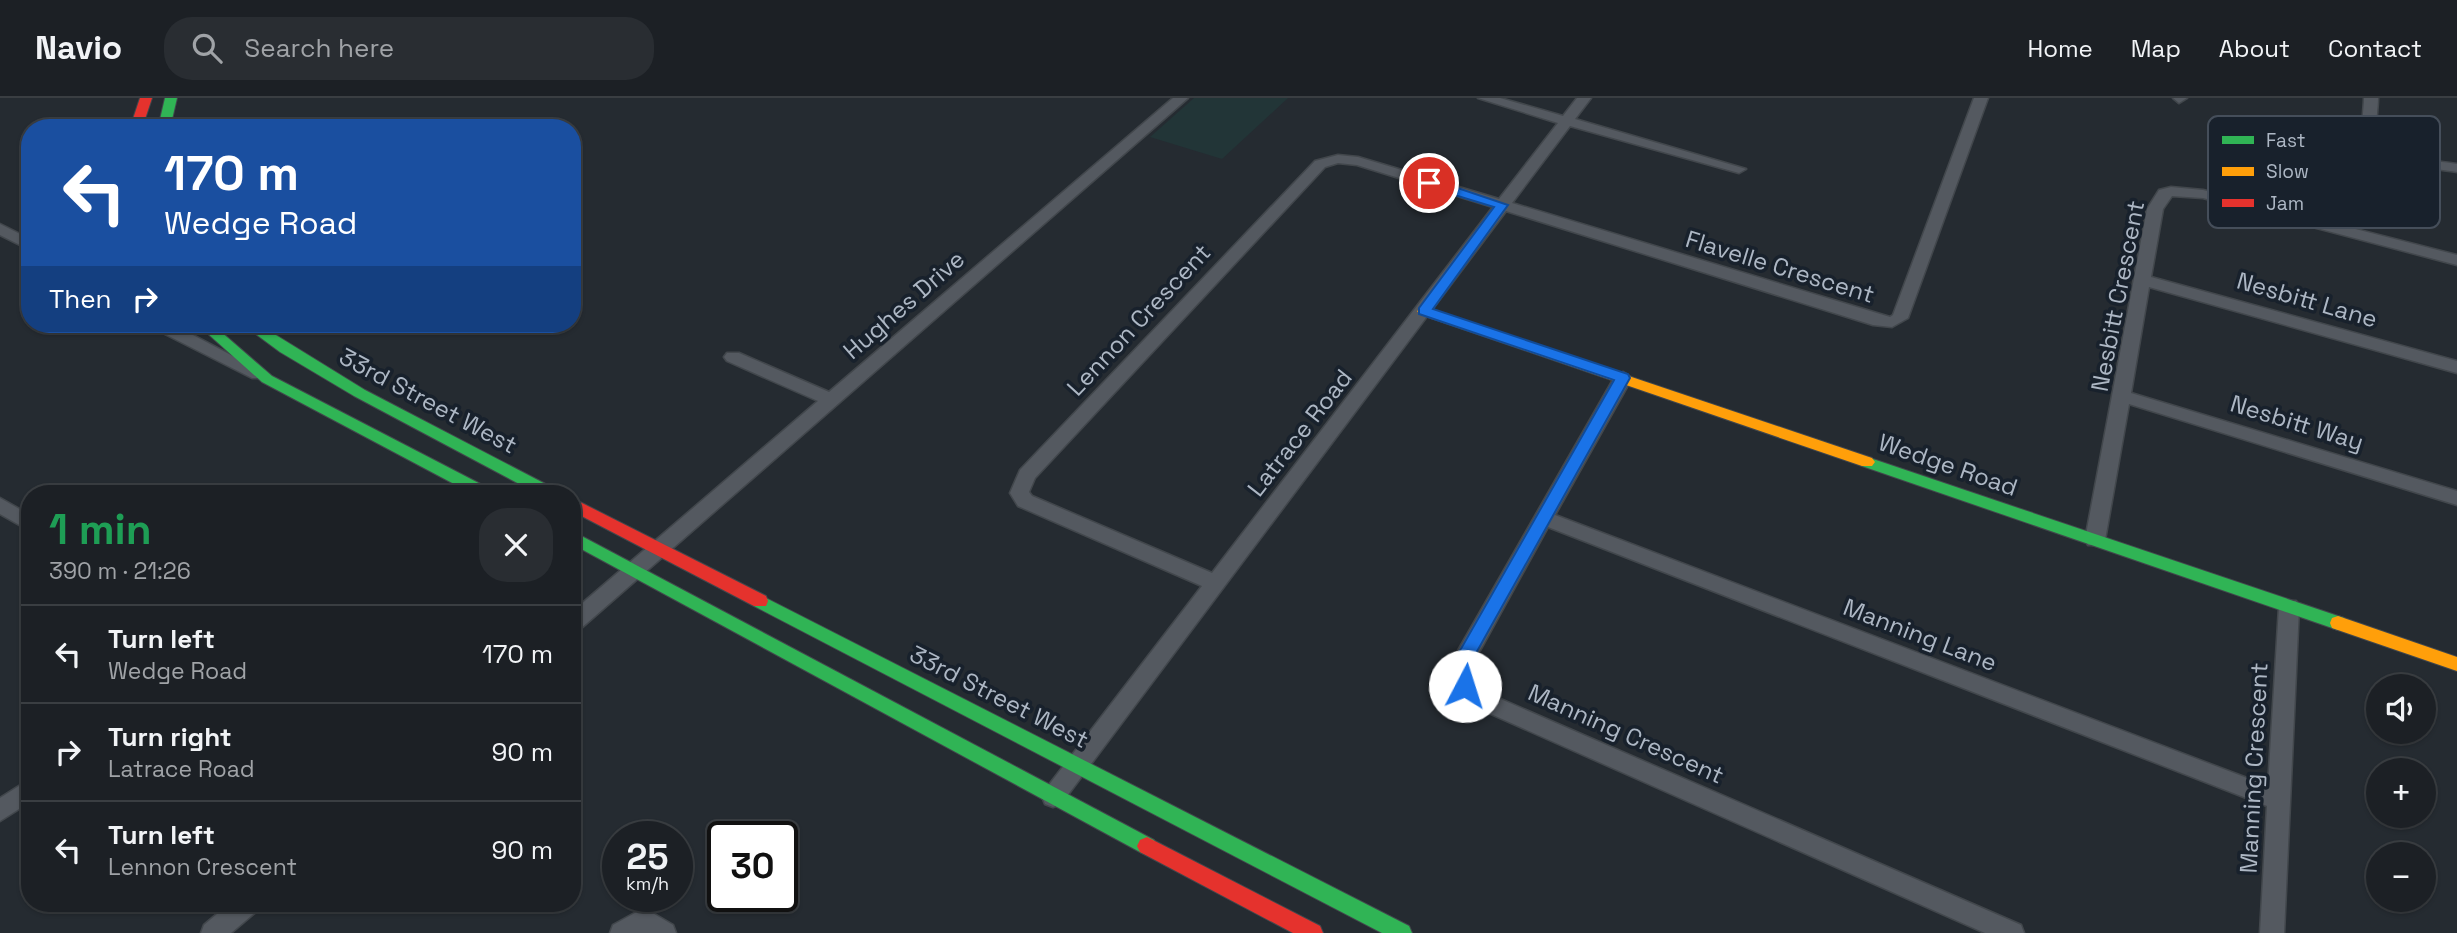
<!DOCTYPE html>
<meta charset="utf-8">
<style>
:root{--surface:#1c2025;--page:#292d32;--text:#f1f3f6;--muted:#a0a3a7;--line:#3a3e42}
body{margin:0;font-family:"Space Grotesk",sans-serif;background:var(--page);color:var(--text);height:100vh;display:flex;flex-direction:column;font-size:26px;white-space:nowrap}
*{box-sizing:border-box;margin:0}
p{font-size:23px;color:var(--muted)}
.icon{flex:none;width:38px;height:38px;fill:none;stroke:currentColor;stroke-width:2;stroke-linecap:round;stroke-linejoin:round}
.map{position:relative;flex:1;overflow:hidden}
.details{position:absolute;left:21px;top:387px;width:560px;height:427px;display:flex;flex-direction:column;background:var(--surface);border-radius:28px;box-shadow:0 2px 5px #0004,0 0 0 2px var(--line)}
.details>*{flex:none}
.guide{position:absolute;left:21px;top:21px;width:560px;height:214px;border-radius:28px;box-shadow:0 2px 5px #0004,0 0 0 2px var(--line);background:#1a4fa0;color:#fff;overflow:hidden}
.buttons{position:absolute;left:2366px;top:576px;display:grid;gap:14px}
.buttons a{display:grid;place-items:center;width:70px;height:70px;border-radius:50%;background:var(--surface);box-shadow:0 2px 5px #0004,0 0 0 2px var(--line);font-size:35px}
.speed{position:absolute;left:602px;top:723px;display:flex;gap:14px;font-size:35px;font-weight:700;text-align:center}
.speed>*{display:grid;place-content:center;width:91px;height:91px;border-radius:50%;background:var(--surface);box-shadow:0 2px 5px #0004,0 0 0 2px var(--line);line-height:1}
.speed small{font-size:18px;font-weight:400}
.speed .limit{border:4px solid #111;border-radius:10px;background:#fff;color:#111}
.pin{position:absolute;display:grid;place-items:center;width:60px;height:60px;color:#fff;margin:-30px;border:4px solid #fff;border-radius:50%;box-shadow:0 2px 7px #0007}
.me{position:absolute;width:77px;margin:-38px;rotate:5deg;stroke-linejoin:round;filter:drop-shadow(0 0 5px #0008)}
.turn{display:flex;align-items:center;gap:24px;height:147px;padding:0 28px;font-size:32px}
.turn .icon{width:91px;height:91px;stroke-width:2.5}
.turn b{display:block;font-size:49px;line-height:60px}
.then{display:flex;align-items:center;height:66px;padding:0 28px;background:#0003;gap:14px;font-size:26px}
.round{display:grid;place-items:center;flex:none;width:74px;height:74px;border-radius:28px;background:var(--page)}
.overview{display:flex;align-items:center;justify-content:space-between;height:119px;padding:0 28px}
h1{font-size:42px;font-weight:700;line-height:52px;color:#1e9e55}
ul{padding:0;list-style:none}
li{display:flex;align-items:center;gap:21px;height:98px;padding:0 28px;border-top:2px solid var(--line)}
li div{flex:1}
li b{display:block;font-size:26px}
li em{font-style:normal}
header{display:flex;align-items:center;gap:42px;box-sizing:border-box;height:98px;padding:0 35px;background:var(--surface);border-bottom:2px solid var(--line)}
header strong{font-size:33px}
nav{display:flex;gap:38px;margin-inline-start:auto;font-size:24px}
.search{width:490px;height:63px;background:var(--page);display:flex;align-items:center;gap:18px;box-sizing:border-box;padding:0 24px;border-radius:28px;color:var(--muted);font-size:26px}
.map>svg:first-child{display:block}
.green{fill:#223537}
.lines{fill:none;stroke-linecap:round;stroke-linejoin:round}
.street-casing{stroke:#42474c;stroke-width:3}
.fast-casing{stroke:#42474c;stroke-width:2}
.slow-casing{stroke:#42474c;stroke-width:2}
.jam-casing{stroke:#42474c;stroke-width:2}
.street{fill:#545960;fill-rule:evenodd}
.fast{fill:#30b455;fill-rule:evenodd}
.slow{fill:#ff9f0a;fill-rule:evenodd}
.jam{fill:#e5322d;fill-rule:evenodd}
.route{fill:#1a73e8;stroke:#114b97;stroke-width:2}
.labels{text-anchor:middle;stroke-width:7;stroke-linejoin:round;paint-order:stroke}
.street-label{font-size:24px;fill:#adb7c4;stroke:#18212c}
.key{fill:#18212c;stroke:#454e5a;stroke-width:2}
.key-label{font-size:19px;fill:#adb7c4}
</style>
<header>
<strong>Navio</strong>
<div class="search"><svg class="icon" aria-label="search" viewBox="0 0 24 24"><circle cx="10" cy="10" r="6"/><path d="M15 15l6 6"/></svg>Search here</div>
<nav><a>Home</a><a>Map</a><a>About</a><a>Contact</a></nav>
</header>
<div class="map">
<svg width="2457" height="835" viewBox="0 0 2457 835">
<rect width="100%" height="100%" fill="#252b31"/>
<!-- green -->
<path class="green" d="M 1194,0 L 1288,0 L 1222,61 L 1150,39 Z"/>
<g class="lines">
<defs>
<g id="street">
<path d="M 1173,0 L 1188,0 L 579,532 L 572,534 L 572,514 L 818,303 L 727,263 L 724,259 L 727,255 L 739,255 L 829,294 Z"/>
<path d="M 1478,0 L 1500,0 L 1563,18 L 1577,0 L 1591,0 L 1575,21 L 1746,71 L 1739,75 L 1570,28 L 1512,105 L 1890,219 L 1893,217 L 1974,0 L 1988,0 L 1908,220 L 1892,229 L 1873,227 L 1506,113 L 1061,706 L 1053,709 L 1045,706 L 1042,699 L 1045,692 L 1202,488 L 1018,408 L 1010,395 L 1020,372 L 1315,63 L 1338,57 L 1358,59 L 1499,101 L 1558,25 ZM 1338,65 L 1357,67 L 1493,109 L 1212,475 L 1032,398 L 1029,394 L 1035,380 L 1325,69 Z"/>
<path d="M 2173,0 L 2187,0 L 2179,5 Z"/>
<path d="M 2364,0 L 2378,0 C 2378,11 2375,23 2378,33 C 2387,62 2434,62 2457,66 L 2457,74 C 2427,69 2375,69 2364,34 C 2361,23 2364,11 2364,0 Z"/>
<path d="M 2171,89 L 2203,92 L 2457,157 L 2457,167 L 2203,100 L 2172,98 L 2163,111 L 2151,179 L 2457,263 L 2457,275 L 2149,189 L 2131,295 L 2457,393 L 2457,407 L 2129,306 L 2105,442 L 2102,447 L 2088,447 L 2085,442 L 2147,111 L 2159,92 Z"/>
<path d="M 0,126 L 30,141 L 30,152 L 0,137 Z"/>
<path d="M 151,226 L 172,226 L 267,276 L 264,280 L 252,280 L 153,230 Z"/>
<path d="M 1623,274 L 1632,280 L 1555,417 L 2268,688 L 2279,509 L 2282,503 L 2296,503 L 2299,509 L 2284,835 L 2260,835 L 2267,708 L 1548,429 L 1478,556 L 1476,586 L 1482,593 L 2021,827 L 2024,835 L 1985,835 L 1466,605 L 1454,588 L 1456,556 L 1614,280 Z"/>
<path d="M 0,400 L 30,417 L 30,433 L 0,416 Z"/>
<path d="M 30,681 L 30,704 L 0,723 L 0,700 Z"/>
<path d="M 230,805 L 260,805 L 257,813 L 231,835 L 201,835 L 204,827 Z"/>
<path d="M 644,810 L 673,827 L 676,835 L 610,835 L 613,827 Z"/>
</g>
<g id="fast">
<path d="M 165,0 L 177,0 L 170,30 L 158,30 Z"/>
<path d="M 197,226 L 212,226 L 272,278 L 492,392 L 494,396 L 473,396 L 262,284 Z"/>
<path d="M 242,226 L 258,226 L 365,292 L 557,392 L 559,396 L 538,396 L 354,298 L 280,254 Z"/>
<path d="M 1867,359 L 2344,520 L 2346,525 L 2344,530 L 2338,532 L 1862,368 L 1859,364 L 1862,360 Z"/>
<path d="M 572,433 L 1154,742 L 1157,748 L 1154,754 L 1147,757 L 1140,754 L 572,446 Z"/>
<path d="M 760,497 L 1409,828 L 1412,835 L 1382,835 L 754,508 L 752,503 L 754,498 Z"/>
</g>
<g id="slow">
<path d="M 1424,209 L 1872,360 L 1875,364 L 1872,368 L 1862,368 L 1419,216 L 1417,213 Z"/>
<path d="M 2338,518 L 2457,559 L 2457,573 L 2332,530 L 2330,525 L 2332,520 Z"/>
</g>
<g id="jam">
<path d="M 140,0 L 152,0 L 142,30 L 130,30 Z"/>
<path d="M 572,400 L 766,498 L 768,503 L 766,508 L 754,508 L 572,413 Z"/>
<path d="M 1147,739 L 1320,828 L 1323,835 L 1293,835 L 1140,754 L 1137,748 L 1140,742 Z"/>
</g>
</defs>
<!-- street casing -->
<use href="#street" class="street-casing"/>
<!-- fast casing -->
<use href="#fast" class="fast-casing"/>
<!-- slow casing -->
<use href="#slow" class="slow-casing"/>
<!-- jam casing -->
<use href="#jam" class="jam-casing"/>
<!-- street -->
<use href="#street" class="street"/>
<!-- fast -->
<use href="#fast" class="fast"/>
<!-- slow -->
<use href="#slow" class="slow"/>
<!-- jam -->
<use href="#jam" class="jam"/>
</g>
<!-- route -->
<path class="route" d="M 1425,82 L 1434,82 L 1508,107 L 1433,211 L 1628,276 L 1630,280 L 1475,557 L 1474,588 L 1465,595 L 1456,588 L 1458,556 L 1614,282 L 1419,216 L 1419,210 L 1494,109 L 1425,88 Z"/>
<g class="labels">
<!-- street labels -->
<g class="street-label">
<text transform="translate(1780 169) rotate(17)" y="8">Flavelle Crescent</text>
<text transform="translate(2118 198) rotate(-79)" y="8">Nesbitt Crescent</text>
<text transform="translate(2307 202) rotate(16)" y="8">Nesbitt Lane</text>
<text transform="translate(904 207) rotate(-41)" y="8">Hughes Drive</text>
<text transform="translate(1139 222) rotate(-47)" y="8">Lennon Crescent</text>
<text transform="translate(428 303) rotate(28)" y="8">33rd Street West</text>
<text transform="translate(2297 325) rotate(17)" y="8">Nesbitt Way</text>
<text transform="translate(1300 335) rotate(-52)" y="8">Latrace Road</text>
<text transform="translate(1948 367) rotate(19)" y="8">Wedge Road</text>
<text transform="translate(1920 537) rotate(21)" y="8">Manning Lane</text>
<text transform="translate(999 599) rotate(27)" y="8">33rd Street West</text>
<text transform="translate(1626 636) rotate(24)" y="8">Manning Crescent</text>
<text transform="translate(2254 670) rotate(-87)" y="8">Manning Crescent</text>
</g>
</g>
<!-- legend -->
<rect x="2208" y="18" width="232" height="112" rx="10" class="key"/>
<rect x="2222" y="38" width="32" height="8" fill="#30b455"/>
<rect x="2222" y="69" width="32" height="9" fill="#ff9f0a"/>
<rect x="2222" y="101" width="32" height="8" fill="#e5322d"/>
<g class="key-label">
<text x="2266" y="49">Fast</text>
<text x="2266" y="80">Slow</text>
<text x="2266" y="112">Jam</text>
</g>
</svg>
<div class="buttons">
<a><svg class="icon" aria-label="sound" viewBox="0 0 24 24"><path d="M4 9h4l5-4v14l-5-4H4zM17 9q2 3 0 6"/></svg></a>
<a>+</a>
<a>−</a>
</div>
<div class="speed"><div>25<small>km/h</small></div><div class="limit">30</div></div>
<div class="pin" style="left:1429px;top:85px;background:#d93025"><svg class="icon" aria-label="arrive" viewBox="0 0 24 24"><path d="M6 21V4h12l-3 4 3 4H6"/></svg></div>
<svg class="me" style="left:1465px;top:588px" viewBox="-20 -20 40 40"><circle r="19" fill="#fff"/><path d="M0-13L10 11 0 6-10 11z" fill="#1a73e8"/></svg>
<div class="guide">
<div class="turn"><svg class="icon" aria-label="left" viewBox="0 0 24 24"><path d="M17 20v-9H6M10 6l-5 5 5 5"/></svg><div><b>170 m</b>Wedge Road</div></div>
<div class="then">Then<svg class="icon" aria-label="right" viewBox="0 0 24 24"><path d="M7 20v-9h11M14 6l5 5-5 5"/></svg></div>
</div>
<section class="details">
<div class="overview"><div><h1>1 min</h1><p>390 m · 21:26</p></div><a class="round"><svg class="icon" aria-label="close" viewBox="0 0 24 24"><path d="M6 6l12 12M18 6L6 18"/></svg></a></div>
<ul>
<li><svg class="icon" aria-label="left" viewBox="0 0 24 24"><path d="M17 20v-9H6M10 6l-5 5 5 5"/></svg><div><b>Turn left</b><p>Wedge Road</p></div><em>170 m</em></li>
<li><svg class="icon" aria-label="right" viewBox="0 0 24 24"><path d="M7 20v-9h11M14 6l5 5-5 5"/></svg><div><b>Turn right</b><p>Latrace Road</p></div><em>90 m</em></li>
<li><svg class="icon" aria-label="left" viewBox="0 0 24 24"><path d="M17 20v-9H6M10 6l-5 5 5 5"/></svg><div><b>Turn left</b><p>Lennon Crescent</p></div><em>90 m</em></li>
</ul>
</section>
</div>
